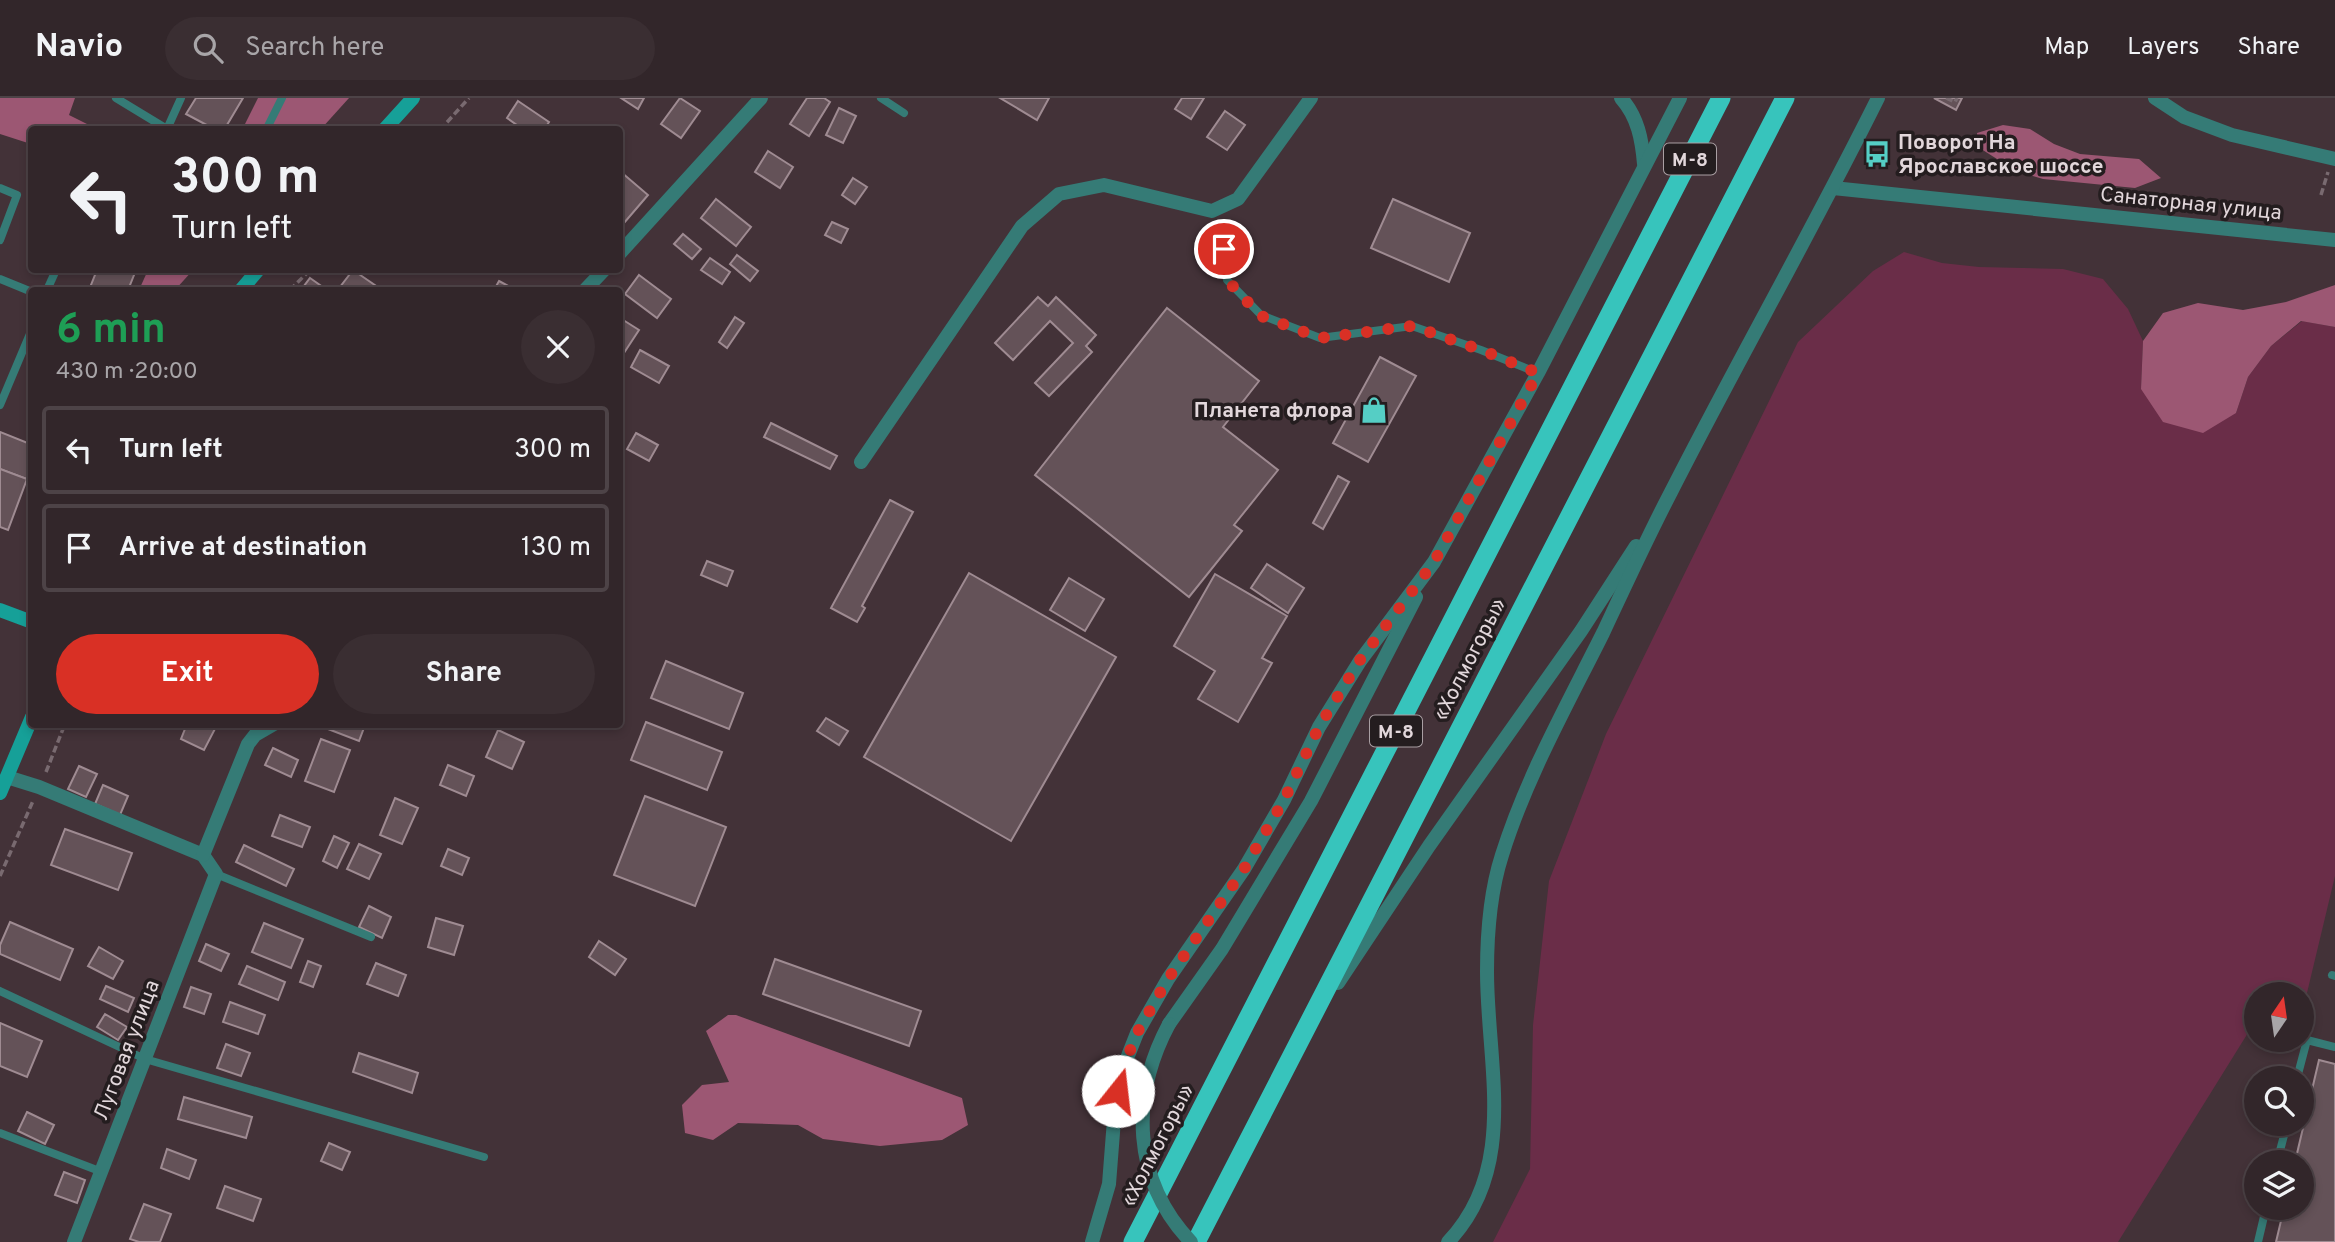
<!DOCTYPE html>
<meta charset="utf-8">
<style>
:root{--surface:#32262a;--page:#3a2e32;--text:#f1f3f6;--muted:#a8a5a8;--line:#4d4347;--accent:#d93025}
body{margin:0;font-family:Overpass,sans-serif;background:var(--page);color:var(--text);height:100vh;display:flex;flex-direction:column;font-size:26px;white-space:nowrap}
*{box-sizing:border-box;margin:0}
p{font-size:23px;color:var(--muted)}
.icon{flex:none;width:38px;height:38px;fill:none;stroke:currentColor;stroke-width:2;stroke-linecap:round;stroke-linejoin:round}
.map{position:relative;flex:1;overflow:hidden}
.sheet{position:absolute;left:28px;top:189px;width:595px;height:441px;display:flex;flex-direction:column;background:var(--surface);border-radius:7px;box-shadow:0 4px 10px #0003,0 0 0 2px var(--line)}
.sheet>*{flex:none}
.guide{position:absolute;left:28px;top:28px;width:595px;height:147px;border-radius:7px;box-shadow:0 4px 10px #0003,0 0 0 2px var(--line);background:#32262a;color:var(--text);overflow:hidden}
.needle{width:46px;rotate:13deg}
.buttons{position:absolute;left:2244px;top:884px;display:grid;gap:14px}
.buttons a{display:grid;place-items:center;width:70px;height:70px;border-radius:50%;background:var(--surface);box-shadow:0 4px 10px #0003,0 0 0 2px var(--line);font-size:35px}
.pin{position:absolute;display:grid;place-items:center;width:60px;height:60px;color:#fff;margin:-30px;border:4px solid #fff;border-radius:50%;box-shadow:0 2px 7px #0007}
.me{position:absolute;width:77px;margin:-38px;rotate:16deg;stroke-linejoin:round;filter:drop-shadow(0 0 5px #0008)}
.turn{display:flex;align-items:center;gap:24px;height:147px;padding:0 28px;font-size:32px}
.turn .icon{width:91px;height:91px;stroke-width:2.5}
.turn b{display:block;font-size:49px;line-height:60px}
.round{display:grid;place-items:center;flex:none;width:74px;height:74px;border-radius:37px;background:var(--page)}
.summary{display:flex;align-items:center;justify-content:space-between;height:119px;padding:0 28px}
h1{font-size:42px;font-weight:700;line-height:52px;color:#1e9e55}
.button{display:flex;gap:14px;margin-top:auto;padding:14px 28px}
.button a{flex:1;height:80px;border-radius:42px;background:var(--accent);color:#fff;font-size:28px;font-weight:700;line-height:80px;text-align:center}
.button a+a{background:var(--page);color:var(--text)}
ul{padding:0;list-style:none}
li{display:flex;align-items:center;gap:21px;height:88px;margin:0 14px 10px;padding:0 14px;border:4px solid var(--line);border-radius:7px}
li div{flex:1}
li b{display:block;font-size:26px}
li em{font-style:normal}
header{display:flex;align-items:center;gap:42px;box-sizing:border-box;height:98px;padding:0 35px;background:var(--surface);border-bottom:2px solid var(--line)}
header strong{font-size:33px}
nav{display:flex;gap:38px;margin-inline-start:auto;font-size:24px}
.search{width:490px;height:63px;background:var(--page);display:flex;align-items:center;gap:18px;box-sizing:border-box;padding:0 24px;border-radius:38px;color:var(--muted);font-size:26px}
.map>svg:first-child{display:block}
.green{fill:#6a2d48}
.forest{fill:#9c5773}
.building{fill:#645258;stroke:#9f8b92;stroke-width:2}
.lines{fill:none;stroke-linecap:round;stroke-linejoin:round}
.path{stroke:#796a70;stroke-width:3.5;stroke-dasharray:7 3.5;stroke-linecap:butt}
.service{stroke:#357b76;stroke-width:8}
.minor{stroke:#357b76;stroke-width:14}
.tertiary{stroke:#357b76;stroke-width:14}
.secondary{stroke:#16a098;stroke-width:14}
.trunk{stroke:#37c4bc;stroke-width:19}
.tertiary-bridge{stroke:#357b76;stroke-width:14}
.route{stroke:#d93025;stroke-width:12;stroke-dasharray:0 21.6}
.labels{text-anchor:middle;stroke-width:7;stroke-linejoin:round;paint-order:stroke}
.shield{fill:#241d1f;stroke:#a99fa3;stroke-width:2}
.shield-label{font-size:19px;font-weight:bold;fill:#e2d7db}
.poi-label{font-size:21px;font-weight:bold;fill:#e2d7db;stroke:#241d1f;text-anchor:start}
.street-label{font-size:21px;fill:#e2d7db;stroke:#241d1f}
</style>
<header>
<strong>Navio</strong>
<div class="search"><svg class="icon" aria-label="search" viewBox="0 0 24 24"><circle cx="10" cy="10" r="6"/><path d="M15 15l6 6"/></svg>Search here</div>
<nav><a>Map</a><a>Layers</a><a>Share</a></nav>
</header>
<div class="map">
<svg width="2335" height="1144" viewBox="0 0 2335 1144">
<rect width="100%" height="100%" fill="#433238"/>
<!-- green -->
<path class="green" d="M 1904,154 L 1942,165 L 1979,169 L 2063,171 L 2103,181 L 2128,211 L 2143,243 L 2141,291 L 2236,315 L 2248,279 L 2271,248 L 2302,223 L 2335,229 L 2335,778 L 2306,899 L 2301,898 L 2301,896 L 2275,892 L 2272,896 L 2256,896 L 2256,922 L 2118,1144 L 1493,1144 L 1530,1071 L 1533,927 L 1549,783 L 1606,636 L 1798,244 L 1873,173 Z"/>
<!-- forest -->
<g class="forest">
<path d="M 0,0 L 75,0 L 69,17 L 97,31 L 32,32 L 31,46 L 0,36 Z"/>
<path d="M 258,0 L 349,0 L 321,31 L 246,32 L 244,28 Z"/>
<path d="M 2003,27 L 2030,31 L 2054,46 L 2080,56 L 2139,61 L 2161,80 L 2135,90 L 2043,81 L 2016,73 L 1978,49 L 1977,35 Z"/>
<path d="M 148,172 L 193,172 L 175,192 L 139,192 Z"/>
<path d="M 2335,187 L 2335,229 L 2301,223 L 2271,248 L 2248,279 L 2236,315 L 2203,335 L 2163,324 L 2141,291 L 2143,243 L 2163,215 L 2198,205 L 2243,212 L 2286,204 Z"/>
<path d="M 728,917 L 736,917 L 962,1000 L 968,1027 L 942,1042 L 880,1048 L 823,1041 L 798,1027 L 738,1025 L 713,1042 L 685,1035 L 682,1007 L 702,987 L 729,984 L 706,933 Z"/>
</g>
<!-- building -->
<g class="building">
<path d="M 196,0 L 243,0 L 224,32 L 216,32 L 186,16 Z"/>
<path d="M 621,0 L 644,0 L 638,11 Z"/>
<path d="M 680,0 L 700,13 L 681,40 L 661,26 Z"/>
<path d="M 807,0 L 824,0 L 830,4 L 809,38 L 790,26 Z"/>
<path d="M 1000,0 L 1049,0 L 1037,22 Z"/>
<path d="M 1182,0 L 1204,0 L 1191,21 L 1175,11 Z"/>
<path d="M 1934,0 L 1962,0 L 1956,12 Z"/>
<path d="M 518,3 L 549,24 L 544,32 L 524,32 L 507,20 Z"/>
<path d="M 839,10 L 856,18 L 843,45 L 826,37 Z"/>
<path d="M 1225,13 L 1245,27 L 1227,52 L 1207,39 Z"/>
<path d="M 768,53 L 793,69 L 780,90 L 755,74 Z"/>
<path d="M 621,74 L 648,97 L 624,125 L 620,121 Z"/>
<path d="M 853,80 L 867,89 L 855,106 L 842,97 Z"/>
<path d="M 716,101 L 751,129 L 736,148 L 701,120 Z"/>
<path d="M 1393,101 L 1470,135 L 1449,184 L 1371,150 Z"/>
<path d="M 832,124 L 848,131 L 841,145 L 825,137 Z"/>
<path d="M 683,136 L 701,151 L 692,161 L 674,146 Z"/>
<path d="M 737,157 L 758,173 L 750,183 L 730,166 Z"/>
<path d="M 710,160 L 730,174 L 722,186 L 701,172 Z"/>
<path d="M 97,172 L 136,172 L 128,192 L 89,192 Z"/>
<path d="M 353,172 L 382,192 L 345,192 L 340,189 Z"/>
<path d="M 639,177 L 671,201 L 657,220 L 625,196 Z"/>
<path d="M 310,180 L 327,192 L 301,192 Z"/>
<path d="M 499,183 L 516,192 L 494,192 Z"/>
<path d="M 1038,199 L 1048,208 L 1056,199 L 1096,237 L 1086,248 L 1092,254 L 1049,298 L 1035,285 L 1073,245 L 1050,223 L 1013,262 L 995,245 Z"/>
<path d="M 1167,210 L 1259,283 L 1223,329 L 1278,372 L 1234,427 L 1242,433 L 1189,499 L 1035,377 Z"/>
<path d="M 735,219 L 744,225 L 727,250 L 719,244 Z"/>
<path d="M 620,220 L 639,232 L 622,258 L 620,256 Z"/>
<path d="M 640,252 L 669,268 L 659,285 L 631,269 Z"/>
<path d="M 1380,259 L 1416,278 L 1368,364 L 1333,345 Z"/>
<path d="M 771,325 L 837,358 L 830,371 L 764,339 Z"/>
<path d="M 0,334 L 30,346 L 32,342 L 32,383 L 0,371 Z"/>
<path d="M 636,335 L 658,347 L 649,363 L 627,351 Z"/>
<path d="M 0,371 L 27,381 L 8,432 L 0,429 Z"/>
<path d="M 1338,378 L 1349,384 L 1323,431 L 1313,425 Z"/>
<path d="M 890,402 L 913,414 L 862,508 L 865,510 L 857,524 L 831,510 Z"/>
<path d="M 707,463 L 733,473 L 727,488 L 701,477 Z"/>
<path d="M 1267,466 L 1304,490 L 1288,515 L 1251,490 Z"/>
<path d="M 969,475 L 1116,559 L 1011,743 L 864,659 Z"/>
<path d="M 1215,476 L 1287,518 L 1262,560 L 1272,565 L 1238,624 L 1198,601 L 1215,573 L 1174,548 Z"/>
<path d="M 1069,480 L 1104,501 L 1085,533 L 1050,512 Z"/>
<path d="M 666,563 L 743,595 L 729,631 L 651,600 Z"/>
<path d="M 826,620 L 848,633 L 839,647 L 817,633 Z"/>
<path d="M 646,624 L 722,654 L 707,692 L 631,662 Z"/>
<path d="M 187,626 L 217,627 L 204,652 L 181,641 Z"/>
<path d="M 315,626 L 365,626 L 365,627 L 359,643 Z"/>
<path d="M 498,632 L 524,644 L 512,671 L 486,659 Z"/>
<path d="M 321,641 L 350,652 L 334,694 L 305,683 Z"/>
<path d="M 273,650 L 298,662 L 291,679 L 265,667 Z"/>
<path d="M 448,667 L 474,678 L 466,698 L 440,687 Z"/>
<path d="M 79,668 L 97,676 L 86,699 L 68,691 Z"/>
<path d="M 103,687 L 128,698 L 120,717 L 95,706 Z"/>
<path d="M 645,698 L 726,729 L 695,808 L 614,777 Z"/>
<path d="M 395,700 L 418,710 L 402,746 L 380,737 Z"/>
<path d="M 280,717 L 310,729 L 302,749 L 272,738 Z"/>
<path d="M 65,731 L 132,755 L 118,792 L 51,767 Z"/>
<path d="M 334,738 L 349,745 L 337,770 L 323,763 Z"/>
<path d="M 359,746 L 381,756 L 369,781 L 347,771 Z"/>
<path d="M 244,747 L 294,771 L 286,788 L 236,764 Z"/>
<path d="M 448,751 L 469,760 L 462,777 L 441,768 Z"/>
<path d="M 369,808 L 391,819 L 382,840 L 359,829 Z"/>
<path d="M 436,820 L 463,828 L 454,857 L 428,849 Z"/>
<path d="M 10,824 L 73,851 L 60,882 L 0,856 L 0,847 Z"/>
<path d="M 264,825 L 303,841 L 291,870 L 252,854 Z"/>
<path d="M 599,843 L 626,861 L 615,877 L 589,859 Z"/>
<path d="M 206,846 L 229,856 L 221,873 L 199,863 Z"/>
<path d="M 99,849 L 123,863 L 113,881 L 88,868 Z"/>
<path d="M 775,861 L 921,913 L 909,948 L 763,896 Z"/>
<path d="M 308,863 L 321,868 L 313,889 L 300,884 Z"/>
<path d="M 376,865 L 406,877 L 398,898 L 367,886 Z"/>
<path d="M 247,868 L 285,884 L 278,902 L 239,886 Z"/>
<path d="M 106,888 L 134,900 L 128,914 L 100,901 Z"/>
<path d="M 191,889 L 211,896 L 204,916 L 184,909 Z"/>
<path d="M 230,904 L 265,917 L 258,936 L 223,924 Z"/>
<path d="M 105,916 L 127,929 L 118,942 L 97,929 Z"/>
<path d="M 0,925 L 42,943 L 27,979 L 0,968 Z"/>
<path d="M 226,946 L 250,955 L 241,978 L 217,970 Z"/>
<path d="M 359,955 L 418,975 L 412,995 L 353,974 Z"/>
<path d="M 2319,962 L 2335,966 L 2335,1144 L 2276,1144 L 2284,1110 L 2301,1110 L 2301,1064 L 2295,1064 Z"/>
<path d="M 184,999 L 252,1019 L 246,1040 L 178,1021 Z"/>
<path d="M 27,1014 L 54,1027 L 45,1046 L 18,1033 Z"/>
<path d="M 329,1045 L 350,1054 L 342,1072 L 321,1063 Z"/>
<path d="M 167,1051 L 196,1062 L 189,1081 L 161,1070 Z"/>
<path d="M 64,1074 L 85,1082 L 77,1105 L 55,1097 Z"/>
<path d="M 225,1088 L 261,1101 L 253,1123 L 217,1110 Z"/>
<path d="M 144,1106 L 171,1116 L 160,1144 L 139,1144 L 130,1141 Z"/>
</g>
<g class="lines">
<!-- path -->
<g class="path">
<path d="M 1946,0 L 1955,4 L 1957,0"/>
<path d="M 440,32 L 469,0"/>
<path d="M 2321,97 L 2328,74"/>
<path d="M 290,192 L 310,172"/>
<path d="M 46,674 L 65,626"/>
<path d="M 0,778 L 33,703"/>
</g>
<!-- service -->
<g class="service">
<path d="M 116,0 L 167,31 L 164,32"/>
<path d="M 881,0 L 904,15"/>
<path d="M 169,32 L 167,31 L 181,0"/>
<path d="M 266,32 L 282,0"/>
<path d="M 0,90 L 17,97 L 0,142"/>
<path d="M 1224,151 L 1227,182 L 1261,217 L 1320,240 L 1412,228 L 1481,252 L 1538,275"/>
<path d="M 0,181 L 32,194"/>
<path d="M 47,192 L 56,172"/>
<path d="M 0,307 L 32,231"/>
<path d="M 216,776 L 371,839"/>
<path d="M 2332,877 L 2335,878"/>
<path d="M 0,893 L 145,961 L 484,1059"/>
<path d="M 2297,980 L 2307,942 L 2335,949"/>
<path d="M 0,1035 L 102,1074"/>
<path d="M 2277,1064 L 2287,1026"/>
<path d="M 2258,1144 L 2266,1110"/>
</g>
<!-- minor -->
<g class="minor">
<path d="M 2155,0 L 2184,19 L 2232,37 L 2335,61"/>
<path d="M 620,155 L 761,0"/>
<path d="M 585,192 L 604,172"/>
<path d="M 861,364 L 1022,128 L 1059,96 L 1104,87 L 1212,113 L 1238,101 L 1311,0"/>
<path d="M 7,679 L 39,689 L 203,757 L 216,776 L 74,1144"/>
<path d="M 203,757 L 248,646 L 255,637 L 274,626"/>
</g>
<!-- tertiary -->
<g class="tertiary">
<path d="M 1621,0 C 1638,19 1642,42 1644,66"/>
<path d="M 1833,90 L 2335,142"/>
<path d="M 1338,885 L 1429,748 L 1581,533 L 1636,448"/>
<path d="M 1169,926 L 1222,851 L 1311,703 L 1416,499"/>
<path d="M 1092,1144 L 1109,1086 L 1115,1009 L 1120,978 L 1137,935 L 1168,881 L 1244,771 L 1284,702 L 1319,629 L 1360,563 L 1434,464 L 1538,275 L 1680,0"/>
<path d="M 1448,1144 C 1519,1070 1487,966 1487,874 C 1487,835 1490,794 1502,757 C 1526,680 1567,607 1603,535 C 1625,488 1647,440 1671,394 C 1738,262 1812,133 1878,0"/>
</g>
<!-- secondary -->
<g class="secondary">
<path d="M 384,32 L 413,0"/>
<path d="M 241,192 L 258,172"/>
<path d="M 0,512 L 32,524"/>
<path d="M 0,695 L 32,619"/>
</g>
<!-- trunk -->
<g class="trunk">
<path d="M 1133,1144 L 1721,0"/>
<path d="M 1196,1144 L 1785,0"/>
</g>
<!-- tertiary-bridge -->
<path class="tertiary-bridge" d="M 1169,926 C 1130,999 1132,1082 1191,1144"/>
</g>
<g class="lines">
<!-- route -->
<path class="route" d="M 1118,993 L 1120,978 L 1137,935 L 1168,881 L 1244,771 L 1284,702 L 1319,629 L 1360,562 L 1434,464 L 1538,275 L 1481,252 L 1412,228 L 1320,240 L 1261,218 L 1227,182 L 1224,151"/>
</g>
<!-- icons -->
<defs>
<symbol id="bus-bare" viewBox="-9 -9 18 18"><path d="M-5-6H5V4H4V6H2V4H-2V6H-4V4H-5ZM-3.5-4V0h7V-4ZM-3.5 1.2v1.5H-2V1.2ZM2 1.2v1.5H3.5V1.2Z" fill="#55cec5" stroke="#241d1f" stroke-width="2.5" paint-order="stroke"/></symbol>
<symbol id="shop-bare" viewBox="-9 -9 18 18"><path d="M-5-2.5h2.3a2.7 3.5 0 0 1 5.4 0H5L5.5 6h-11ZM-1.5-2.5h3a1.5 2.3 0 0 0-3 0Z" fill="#55cec5" stroke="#241d1f" stroke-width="2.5" paint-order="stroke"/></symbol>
</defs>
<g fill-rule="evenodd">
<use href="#bus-bare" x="1858" y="37" width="38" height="38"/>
<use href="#shop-bare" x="1355" y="293" width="38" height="38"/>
</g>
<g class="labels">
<!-- shield labels -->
<g class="shield">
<rect x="1664" y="45.5" width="52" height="31" rx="5"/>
<rect x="1370" y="617.5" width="52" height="31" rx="5"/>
</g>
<g class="shield-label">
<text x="1690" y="68">М-8</text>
<text x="1396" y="640">М-8</text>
</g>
<!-- poi labels -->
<g class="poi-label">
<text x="1898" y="51">Поворот На<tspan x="1898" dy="24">Ярославское шоссе</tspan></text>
<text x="1353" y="319" text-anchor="end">Планета флора</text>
</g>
<!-- street labels -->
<g class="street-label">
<text transform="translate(2191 105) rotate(6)" y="7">Санаторная улица</text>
<text transform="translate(1469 561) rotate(-63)" y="7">«Холмогоры»</text>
<text transform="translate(126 952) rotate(-69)" y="7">Луговая улица</text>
<text transform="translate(1157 1047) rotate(-63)" y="7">«Холмогоры»</text>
</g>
</g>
</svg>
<div class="buttons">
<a><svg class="needle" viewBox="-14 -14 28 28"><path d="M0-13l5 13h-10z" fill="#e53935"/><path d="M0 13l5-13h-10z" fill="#a8a5a8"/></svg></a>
<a><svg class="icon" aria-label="search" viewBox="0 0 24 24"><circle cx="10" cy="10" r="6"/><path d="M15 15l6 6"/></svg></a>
<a><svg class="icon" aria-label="layers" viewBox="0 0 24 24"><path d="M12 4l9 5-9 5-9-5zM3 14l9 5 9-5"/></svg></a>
</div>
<div class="pin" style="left:1224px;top:151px;background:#d93025"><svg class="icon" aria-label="arrive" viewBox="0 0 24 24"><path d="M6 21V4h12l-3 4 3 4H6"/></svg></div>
<svg class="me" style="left:1118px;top:993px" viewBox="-20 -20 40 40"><circle r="19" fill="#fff"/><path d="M0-13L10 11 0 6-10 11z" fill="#d93025"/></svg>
<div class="guide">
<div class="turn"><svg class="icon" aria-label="left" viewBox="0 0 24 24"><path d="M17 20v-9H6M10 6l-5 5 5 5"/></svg><div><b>300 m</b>Turn left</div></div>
</div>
<section class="sheet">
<div class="summary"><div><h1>6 min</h1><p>430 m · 20:00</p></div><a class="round"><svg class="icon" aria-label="close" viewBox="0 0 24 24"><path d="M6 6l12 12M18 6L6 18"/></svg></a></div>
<ul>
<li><svg class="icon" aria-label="left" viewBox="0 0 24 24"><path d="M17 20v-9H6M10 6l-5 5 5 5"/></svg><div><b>Turn left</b></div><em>300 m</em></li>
<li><svg class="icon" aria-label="arrive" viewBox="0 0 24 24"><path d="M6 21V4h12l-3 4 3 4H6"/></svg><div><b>Arrive at destination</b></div><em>130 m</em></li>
</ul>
<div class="button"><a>Exit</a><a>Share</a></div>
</section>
</div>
